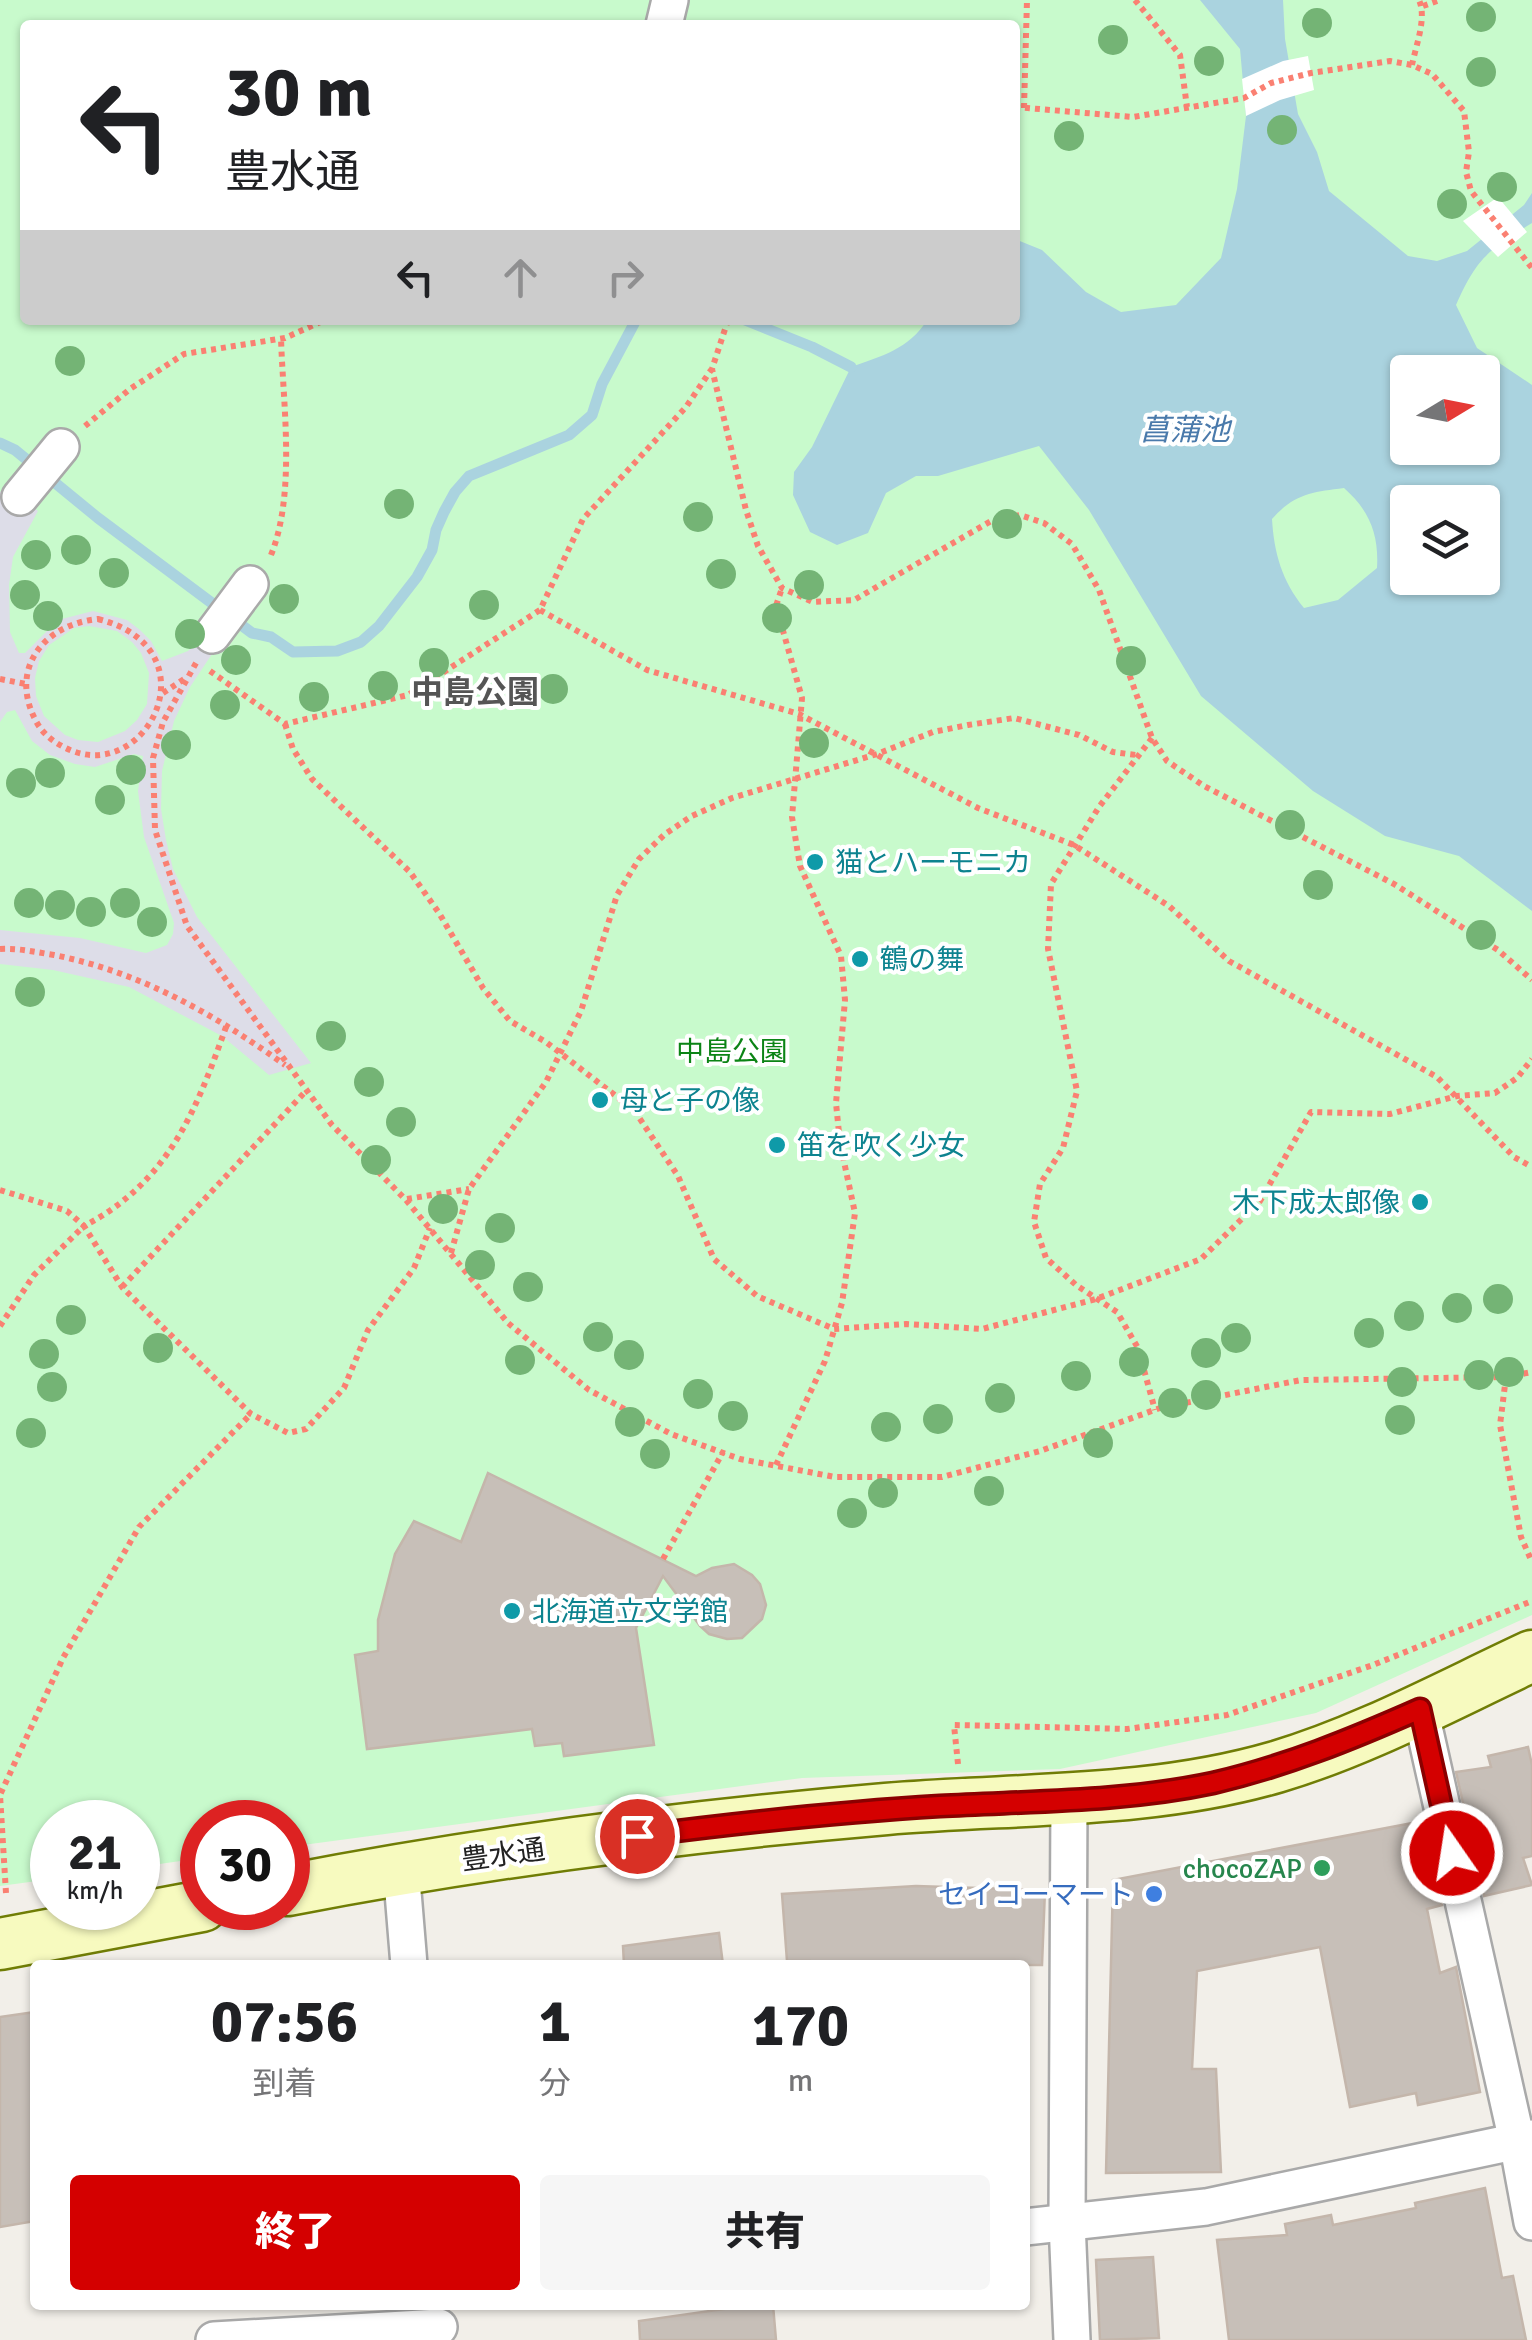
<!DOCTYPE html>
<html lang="ja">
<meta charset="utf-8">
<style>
:root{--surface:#fff;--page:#f6f6f6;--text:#202124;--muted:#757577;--accent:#d40000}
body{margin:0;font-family:Signika,"Noto Sans JP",sans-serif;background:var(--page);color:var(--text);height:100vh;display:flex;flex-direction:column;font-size:38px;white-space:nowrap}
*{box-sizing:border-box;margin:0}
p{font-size:32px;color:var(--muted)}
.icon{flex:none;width:55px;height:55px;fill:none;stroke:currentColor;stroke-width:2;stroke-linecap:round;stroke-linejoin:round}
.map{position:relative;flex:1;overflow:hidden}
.sheet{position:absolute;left:30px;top:1960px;width:1000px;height:350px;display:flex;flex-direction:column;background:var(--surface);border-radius:10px;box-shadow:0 2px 8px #0004}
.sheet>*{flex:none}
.guide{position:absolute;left:20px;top:20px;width:1000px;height:305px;border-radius:10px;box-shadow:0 2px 8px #0004;background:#fff;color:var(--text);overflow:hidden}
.needle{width:65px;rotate:80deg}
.controls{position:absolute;left:1390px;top:355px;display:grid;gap:20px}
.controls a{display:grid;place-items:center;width:110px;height:110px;border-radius:10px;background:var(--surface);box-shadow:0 2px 8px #0004;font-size:50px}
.speed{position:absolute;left:30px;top:1800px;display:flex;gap:20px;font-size:50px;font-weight:700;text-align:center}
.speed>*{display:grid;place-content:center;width:130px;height:130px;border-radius:50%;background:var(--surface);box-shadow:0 2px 8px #0004;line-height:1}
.speed small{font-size:25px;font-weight:400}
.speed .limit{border:15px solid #d22;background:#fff;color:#111}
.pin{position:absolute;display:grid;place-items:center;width:85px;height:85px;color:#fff;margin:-42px;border:5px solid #fff;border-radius:50%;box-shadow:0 2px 10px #0007}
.me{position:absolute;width:110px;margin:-55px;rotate:347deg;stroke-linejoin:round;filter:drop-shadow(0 0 8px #0008)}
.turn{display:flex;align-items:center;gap:35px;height:210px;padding:0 40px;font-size:45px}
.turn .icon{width:130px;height:130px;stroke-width:2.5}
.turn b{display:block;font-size:70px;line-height:85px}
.lanes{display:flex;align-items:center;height:95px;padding:0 40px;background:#0003;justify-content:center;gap:50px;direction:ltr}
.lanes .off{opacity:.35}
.eta{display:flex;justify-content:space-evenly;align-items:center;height:170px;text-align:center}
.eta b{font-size:60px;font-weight:800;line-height:70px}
.action{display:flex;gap:20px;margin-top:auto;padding:20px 40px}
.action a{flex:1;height:115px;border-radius:10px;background:var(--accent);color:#fff;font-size:40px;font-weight:800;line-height:115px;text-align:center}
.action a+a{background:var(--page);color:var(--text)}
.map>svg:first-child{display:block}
.park{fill:#c8facc;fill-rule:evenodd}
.plaza{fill:#dddde8;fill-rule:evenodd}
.water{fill:#aad3df;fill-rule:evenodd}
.pier{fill:#fff}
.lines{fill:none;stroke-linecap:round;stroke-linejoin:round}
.stream{stroke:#aad3df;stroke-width:11}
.building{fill:#c7bfb8;stroke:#c4b6ab;stroke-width:2.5}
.street-casing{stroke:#a9a9a9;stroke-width:40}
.secondary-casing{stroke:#707d05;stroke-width:55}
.path{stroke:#fa8072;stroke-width:6;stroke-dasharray:5 5;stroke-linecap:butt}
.street{stroke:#fff;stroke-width:35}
.secondary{stroke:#f7fabf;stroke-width:50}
.tree{fill:#74b475}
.route-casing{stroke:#8a0000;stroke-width:25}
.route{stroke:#d40000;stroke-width:18}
.culture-dot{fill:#0f9aa8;stroke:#fff;stroke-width:4}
.leisure-dot{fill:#2e9e5b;stroke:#fff;stroke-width:4}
.shop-dot{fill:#3f7fe0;stroke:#fff;stroke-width:4}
.labels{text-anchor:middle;stroke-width:8;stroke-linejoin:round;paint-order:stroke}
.culture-label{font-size:28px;fill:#0d838f;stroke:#fff;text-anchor:start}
.park-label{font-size:28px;fill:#0c8416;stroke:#fff}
.street-label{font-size:28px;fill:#222;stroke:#fff}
.leisure-label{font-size:28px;fill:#27864d;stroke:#fff;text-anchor:end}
.shop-label{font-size:28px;fill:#366cbe;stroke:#fff;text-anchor:end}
.water-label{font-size:30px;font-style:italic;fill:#4a7aab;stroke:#fff}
.quarter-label{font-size:32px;font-weight:bold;fill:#555;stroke:#fff}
</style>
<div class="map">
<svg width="1532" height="2340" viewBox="0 0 1532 2340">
<rect width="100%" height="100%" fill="#f2efe9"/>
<!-- park -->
<path class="park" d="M 0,0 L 1532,0 L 1532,1615 L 1316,1713 L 1060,1769 L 802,1778 L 288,1847 L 288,1822 L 202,1822 L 202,1858 L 138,1867 L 138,1822 L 52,1822 L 52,1879 L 0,1886 ZM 25,25 L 1015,25 L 1015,320 L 25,320 ZM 1408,372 L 1482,372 L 1482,448 L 1408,448 ZM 1408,502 L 1482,502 L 1482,578 L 1408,578 Z"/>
<!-- plaza -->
<path class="plaza" d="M 6,486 L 38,511 L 13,557 L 9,585 L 10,632 L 19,653 L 25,653 L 58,620 L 93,611 L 127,620 L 140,630 L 151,641 L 162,661 L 188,651 L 200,639 L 220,642 L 190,687 L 174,721 L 162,771 L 161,809 L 166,840 L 173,869 L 197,917 L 311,1063 L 269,1075 L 222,1036 L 129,987 L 53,970 L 0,964 L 0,930 L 80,938 L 146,953 L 167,945 L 173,934 L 174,923 L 144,837 L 138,791 L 143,756 L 134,754 L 95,767 L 75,764 L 50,755 L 32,741 L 15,710 L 7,712 L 0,722 L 0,492 ZM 89,626 L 117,631 L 132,642 L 141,653 L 149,673 L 147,704 L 137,720 L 125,731 L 98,742 L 78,740 L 65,735 L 44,716 L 36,696 L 35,678 L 39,661 L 49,645 L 74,628 Z"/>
<!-- water -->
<path class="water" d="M 1200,0 L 1283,0 L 1285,39 L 1298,114 L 1317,152 L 1329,191 L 1408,256 L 1437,261 L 1467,251 L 1524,205 L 1532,193 L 1532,223 C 1488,251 1478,256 1456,305 L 1477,348 L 1532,385 L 1532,911 L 1459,856 L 1385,836 L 1313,791 L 1201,696 L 1089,510 L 1039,446 L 938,476 L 916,476 L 886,493 L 868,533 L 837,545 L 810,532 L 793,495 L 794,472 L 812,447 L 851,367 C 882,356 909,349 927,320 L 1015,320 L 1015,239 L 1042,250 L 1086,292 L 1121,312 L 1176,305 L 1221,258 L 1237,189 L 1246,116 L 1240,49 ZM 1408,372 L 1482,372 L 1482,448 L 1408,448 ZM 1344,488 C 1370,511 1379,535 1377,568 L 1338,600 L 1304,608 C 1282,581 1274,553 1272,519 C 1294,494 1312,492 1344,488 ZM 1408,502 L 1482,502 L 1482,578 L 1408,578 Z"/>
<!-- pier -->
<g class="pier">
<path d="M 1308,56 L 1314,90 L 1280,100 L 1246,116 L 1242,79 L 1283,61 Z"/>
<path d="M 1498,197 L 1527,232 L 1498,257 L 1463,221 Z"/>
</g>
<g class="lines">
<!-- stream -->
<g class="stream">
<path d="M 745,320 L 812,347 L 851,367"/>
<path d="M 0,443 L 15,450 L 98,518 L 252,633 L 271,637 L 293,652 L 337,651 L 361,642 L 379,626 L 417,577 L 432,550 L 436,530 L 444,512 L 455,492 L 469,476 L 569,435 L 592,415 L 602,384 L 636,320"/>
</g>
</g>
<!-- building -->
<g class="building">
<path d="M 488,1473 L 696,1576 L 712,1568 L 734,1564 L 752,1575 L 760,1584 L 766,1605 L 762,1619 L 742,1638 L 727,1639 L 709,1634 L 700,1626 L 663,1576 L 636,1628 L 654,1745 L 564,1756 L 562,1743 L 535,1746 L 532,1729 L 367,1749 L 355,1655 L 378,1651 L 378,1620 L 395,1554 L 414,1521 L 461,1542 Z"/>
<path d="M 1528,1747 L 1532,1765 L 1532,1856 L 1523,1858 L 1532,1885 L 1484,1896 L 1456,1772 L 1491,1767 L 1488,1756 Z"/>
<path d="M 1423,1821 L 1442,1905 L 1427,1909 L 1440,1973 L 1456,1967 L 1480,2092 L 1418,2105 L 1416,2093 L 1350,2107 L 1320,1947 L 1197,1971 L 1192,2069 L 1216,2069 L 1221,2172 L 1106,2173 L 1113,1880 Z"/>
<path d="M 916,1886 L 1045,1890 L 1042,1965 L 811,1965 L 810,1961 L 787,1961 L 782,1894 Z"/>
<path d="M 719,1933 L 723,1965 L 624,1965 L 623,1946 Z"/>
<path d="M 35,2012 L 35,2221 L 0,2227 L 0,2017 Z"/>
<path d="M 1485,2188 L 1502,2278 L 1513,2276 L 1526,2340 L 1229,2340 L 1217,2240 L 1287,2235 L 1285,2224 L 1331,2215 L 1333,2225 L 1416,2208 L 1415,2203 Z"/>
<path d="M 1153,2257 L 1159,2338 L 1100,2340 L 1096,2260 Z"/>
<path d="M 752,2305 L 773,2305 L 776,2340 L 640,2340 L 639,2321 Z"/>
</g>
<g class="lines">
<defs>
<g id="street">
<path d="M 664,25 L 670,0"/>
<path d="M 20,497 L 61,447"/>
<path d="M 212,635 L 250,584"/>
<path d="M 1420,1709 L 1517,2141 L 1532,2222"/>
<path d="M 1069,1799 L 1067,2222 L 1072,2340"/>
<path d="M 401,1868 L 409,1965"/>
<path d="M 1025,2227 L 1206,2207 L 1532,2138"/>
<path d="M 214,2340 L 439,2327"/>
</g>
<g id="secondary">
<path d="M 288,1890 C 485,1852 686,1826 886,1809 C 1016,1798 1149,1804 1276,1767 C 1364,1741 1448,1695 1532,1656"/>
<path d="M 0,1944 L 202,1906"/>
</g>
</defs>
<!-- street casing -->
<use href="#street" class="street-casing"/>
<!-- secondary casing -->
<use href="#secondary" class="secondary-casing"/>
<!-- path -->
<g class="path">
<path d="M 1135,0 L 1180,55 L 1187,107"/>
<path d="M 1423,6 L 1440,0"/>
<path d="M 1412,65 C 1416,45 1427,18 1419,0"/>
<path d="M 1015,107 L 1133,117 L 1244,98 L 1271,83 L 1311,73 L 1390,61 L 1412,65 L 1432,74 L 1464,111 L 1469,152 L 1466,172 L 1471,191 L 1532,268"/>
<path d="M 1024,108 L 1027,0"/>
<path d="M 728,320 L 712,369 L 746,510 L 758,546 L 782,588 L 813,602 L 854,600 L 991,521 L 1020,515 L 1044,523 L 1072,544 L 1099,590 L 1152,738 L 1167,761 L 1204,786 L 1394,884 L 1498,950 L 1532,980"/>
<path d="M 85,426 L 130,389 L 184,354 L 285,338 L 325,320"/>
<path d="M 271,555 C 296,493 283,405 281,338"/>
<path d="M 540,610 L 647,670 L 799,714 L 978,808 L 1074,845 L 1169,906 L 1229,961 L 1437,1077 L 1514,1157 L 1532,1167"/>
<path d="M 98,619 C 214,648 149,783 70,750 C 56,744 43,735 36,721 C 8,669 44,624 98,619 Z"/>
<path d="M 196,663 L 163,722 L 153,758 L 155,830 L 187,926 L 332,1125 L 406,1200 L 508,1323 L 589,1390 L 671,1434 L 740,1459 L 835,1477 L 942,1477 L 1040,1451 L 1160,1408 L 1301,1380 L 1506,1377 L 1532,1372"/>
<path d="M 210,671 L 285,724 L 408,695 L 540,610 L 583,519 L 686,407 L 711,370"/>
<path d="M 0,679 L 26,684"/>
<path d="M 163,693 L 187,677"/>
<path d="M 285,724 L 293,749 L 312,779 L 410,872 L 439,913 L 483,988 L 510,1021 L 546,1042 L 634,1110 L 678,1176 L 714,1259 L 757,1296 L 834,1329 L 906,1324 L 982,1329 L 1096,1299 L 1201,1259 L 1260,1201 L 1311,1112 L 1390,1114 L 1457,1096 L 1495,1093 L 1517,1078 L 1532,1059"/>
<path d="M 1152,738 L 1099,807 L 1051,884 L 1048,949 L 1077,1091 L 1063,1148 L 1040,1184 L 1034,1222 L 1046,1258 L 1076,1285 L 1117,1312 L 1138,1348 L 1155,1410"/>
<path d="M 0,949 C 19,948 35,952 54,955 C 140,972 214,1014 285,1065"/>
<path d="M 0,1190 L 67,1211 L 84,1226 C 169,1182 197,1109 227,1024"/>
<path d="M 407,1199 L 469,1189"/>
<path d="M 451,1253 L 469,1189 L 546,1082 L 581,1011 L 617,895 L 639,859 L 665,834 L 692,816 L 732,798 L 877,754 L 933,732 L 968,725 L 1014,718 L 1079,735 L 1113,752 L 1136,755"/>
<path d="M 122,1287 L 305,1092"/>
<path d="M 0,1326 L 34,1275 L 84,1226 L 122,1287 L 251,1414 L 288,1433 L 306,1429 L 344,1388 L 368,1330 L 414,1268 L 430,1228"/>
<path d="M 1506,1377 L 1500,1425 L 1521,1537 L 1532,1562"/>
<path d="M 776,1465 L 825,1361 L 842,1303 L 855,1213 L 840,1143 L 836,1103 L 845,1000 L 841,956 L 800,866 L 792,817 L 802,698 L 776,606 L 782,588"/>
<path d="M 663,1559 L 723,1452"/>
<path d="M 958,1764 L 954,1725 L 1127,1729 L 1227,1715 L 1373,1665 L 1532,1601"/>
<path d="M 6,1893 L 0,1795 L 63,1658 L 139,1527 L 251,1414"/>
</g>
<!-- street -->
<use href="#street" class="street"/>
<!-- secondary -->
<use href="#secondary" class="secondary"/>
</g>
<!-- trees -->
<g class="tree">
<circle cx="1481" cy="17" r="15"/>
<circle cx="1317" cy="23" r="15"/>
<circle cx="1113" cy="40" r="15"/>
<circle cx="1209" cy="61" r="15"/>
<circle cx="1481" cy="72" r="15"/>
<circle cx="1282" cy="130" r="15"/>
<circle cx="1069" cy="136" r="15"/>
<circle cx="1502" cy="187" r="15"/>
<circle cx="1452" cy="204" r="15"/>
<circle cx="70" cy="361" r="15"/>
<circle cx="399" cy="504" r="15"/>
<circle cx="698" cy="517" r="15"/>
<circle cx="1007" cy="524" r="15"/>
<circle cx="76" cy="550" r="15"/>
<circle cx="36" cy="555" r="15"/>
<circle cx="114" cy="573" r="15"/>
<circle cx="721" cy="574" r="15"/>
<circle cx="809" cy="585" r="15"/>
<circle cx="25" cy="595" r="15"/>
<circle cx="284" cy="599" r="15"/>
<circle cx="484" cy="605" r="15"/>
<circle cx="48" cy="616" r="15"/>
<circle cx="777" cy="618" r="15"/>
<circle cx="190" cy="634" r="15"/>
<circle cx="236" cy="660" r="15"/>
<circle cx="1131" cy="661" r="15"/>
<circle cx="434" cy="663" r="15"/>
<circle cx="383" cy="686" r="15"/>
<circle cx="553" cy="689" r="15"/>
<circle cx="314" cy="697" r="15"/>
<circle cx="225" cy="705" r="15"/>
<circle cx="814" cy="743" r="15"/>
<circle cx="176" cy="745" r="15"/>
<circle cx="131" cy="770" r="15"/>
<circle cx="50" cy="773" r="15"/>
<circle cx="21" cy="783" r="15"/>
<circle cx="110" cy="800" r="15"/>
<circle cx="1290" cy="825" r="15"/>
<circle cx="1318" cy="885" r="15"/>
<circle cx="29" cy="903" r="15"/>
<circle cx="125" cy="903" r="15"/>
<circle cx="60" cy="905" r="15"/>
<circle cx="91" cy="912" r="15"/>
<circle cx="152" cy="922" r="15"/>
<circle cx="1481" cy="935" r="15"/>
<circle cx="30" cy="992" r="15"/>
<circle cx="331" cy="1036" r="15"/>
<circle cx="369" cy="1082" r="15"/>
<circle cx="401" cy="1122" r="15"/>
<circle cx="376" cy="1160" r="15"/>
<circle cx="443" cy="1209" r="15"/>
<circle cx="500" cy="1228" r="15"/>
<circle cx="480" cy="1265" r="15"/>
<circle cx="528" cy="1287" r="15"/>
<circle cx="1498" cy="1299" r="15"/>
<circle cx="1457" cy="1308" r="15"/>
<circle cx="1409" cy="1316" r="15"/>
<circle cx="71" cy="1320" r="15"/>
<circle cx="1369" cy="1333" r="15"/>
<circle cx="598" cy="1337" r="15"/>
<circle cx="1236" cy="1338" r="15"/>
<circle cx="158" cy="1348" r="15"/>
<circle cx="1206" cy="1353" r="15"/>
<circle cx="44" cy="1354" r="15"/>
<circle cx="629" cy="1355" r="15"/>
<circle cx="520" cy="1360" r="15"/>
<circle cx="1134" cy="1362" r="15"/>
<circle cx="1509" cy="1372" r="15"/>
<circle cx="1479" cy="1375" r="15"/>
<circle cx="1076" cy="1376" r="15"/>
<circle cx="1402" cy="1382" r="15"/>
<circle cx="52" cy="1387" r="15"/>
<circle cx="698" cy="1394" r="15"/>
<circle cx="1206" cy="1395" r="15"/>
<circle cx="1000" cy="1398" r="15"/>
<circle cx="1173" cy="1403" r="15"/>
<circle cx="733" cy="1416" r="15"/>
<circle cx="938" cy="1419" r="15"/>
<circle cx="1400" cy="1420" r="15"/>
<circle cx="630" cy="1422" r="15"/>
<circle cx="886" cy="1427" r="15"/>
<circle cx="31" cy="1433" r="15"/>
<circle cx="1098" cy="1443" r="15"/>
<circle cx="655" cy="1454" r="15"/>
<circle cx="989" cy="1491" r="15"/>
<circle cx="883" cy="1493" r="15"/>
<circle cx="852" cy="1513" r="15"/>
</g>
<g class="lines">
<defs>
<path id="route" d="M 637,1836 C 738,1823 839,1812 940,1806 C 1030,1801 1124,1802 1213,1783 C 1286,1766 1352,1739 1420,1709 L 1452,1853"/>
</defs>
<!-- route casing -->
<use href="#route" class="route-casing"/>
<!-- route -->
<use href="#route" class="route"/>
</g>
<!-- markers -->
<g class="culture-dot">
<circle cx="815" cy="862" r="10"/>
<circle cx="860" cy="959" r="10"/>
<circle cx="600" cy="1100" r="10"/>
<circle cx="777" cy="1145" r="10"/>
<circle cx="1420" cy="1202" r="10"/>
<circle cx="512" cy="1611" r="10"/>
</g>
<circle class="leisure-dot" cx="1322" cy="1868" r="10"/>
<circle class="shop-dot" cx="1154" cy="1894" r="10"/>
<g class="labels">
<!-- culture labels -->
<g class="culture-label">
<text x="835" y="872">猫とハーモニカ</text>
<text x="880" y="969">鶴の舞</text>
<text x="620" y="1110">母と子の像</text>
<text x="797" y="1155">笛を吹く少女</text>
<text x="1400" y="1212" text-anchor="end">木下成太郎像</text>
<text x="532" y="1621">北海道立文学館</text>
</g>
<!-- park labels -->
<g class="park-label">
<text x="732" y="1061">中島公園</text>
</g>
<!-- street labels -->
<g class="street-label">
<text transform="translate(503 1854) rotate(-8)" y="10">豊水通</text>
</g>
<!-- leisure labels -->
<g class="leisure-label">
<text x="1302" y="1878">chocoZAP</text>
</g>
<!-- shop labels -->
<g class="shop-label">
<text x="1134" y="1904">セイコーマート</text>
</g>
<!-- water labels -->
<g class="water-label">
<text x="1185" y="440">菖蒲池</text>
</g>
<!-- quarter labels -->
<g class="quarter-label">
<text x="475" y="703">中島公園</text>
</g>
</g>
</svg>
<div class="controls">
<a><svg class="needle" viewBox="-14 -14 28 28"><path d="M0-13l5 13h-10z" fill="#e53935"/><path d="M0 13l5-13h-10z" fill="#757577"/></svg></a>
<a><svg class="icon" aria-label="layers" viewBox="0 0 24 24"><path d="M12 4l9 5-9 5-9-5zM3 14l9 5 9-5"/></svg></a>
</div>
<div class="speed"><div>21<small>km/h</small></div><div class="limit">30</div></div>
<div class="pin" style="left:637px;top:1836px;background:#d93025"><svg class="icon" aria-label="arrive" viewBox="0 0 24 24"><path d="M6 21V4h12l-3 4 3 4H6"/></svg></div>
<svg class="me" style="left:1452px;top:1853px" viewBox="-20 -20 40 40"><circle r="17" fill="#d40000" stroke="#fff" stroke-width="3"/><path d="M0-11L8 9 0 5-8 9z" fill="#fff"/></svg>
<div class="guide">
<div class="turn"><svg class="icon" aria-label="left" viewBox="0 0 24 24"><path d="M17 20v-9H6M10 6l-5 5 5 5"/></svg><div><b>30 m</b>豊水通</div></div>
<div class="lanes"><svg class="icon" aria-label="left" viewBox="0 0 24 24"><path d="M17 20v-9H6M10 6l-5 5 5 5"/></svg><svg class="icon off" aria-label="ahead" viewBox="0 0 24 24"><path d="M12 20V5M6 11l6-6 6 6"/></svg><svg class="icon off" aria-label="right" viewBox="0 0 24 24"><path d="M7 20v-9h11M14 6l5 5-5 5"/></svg></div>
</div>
<section class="sheet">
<div class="eta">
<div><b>07:56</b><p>到着</p></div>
<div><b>1</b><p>分</p></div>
<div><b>170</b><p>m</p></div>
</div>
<div class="action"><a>終了</a><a>共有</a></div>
</section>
</div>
